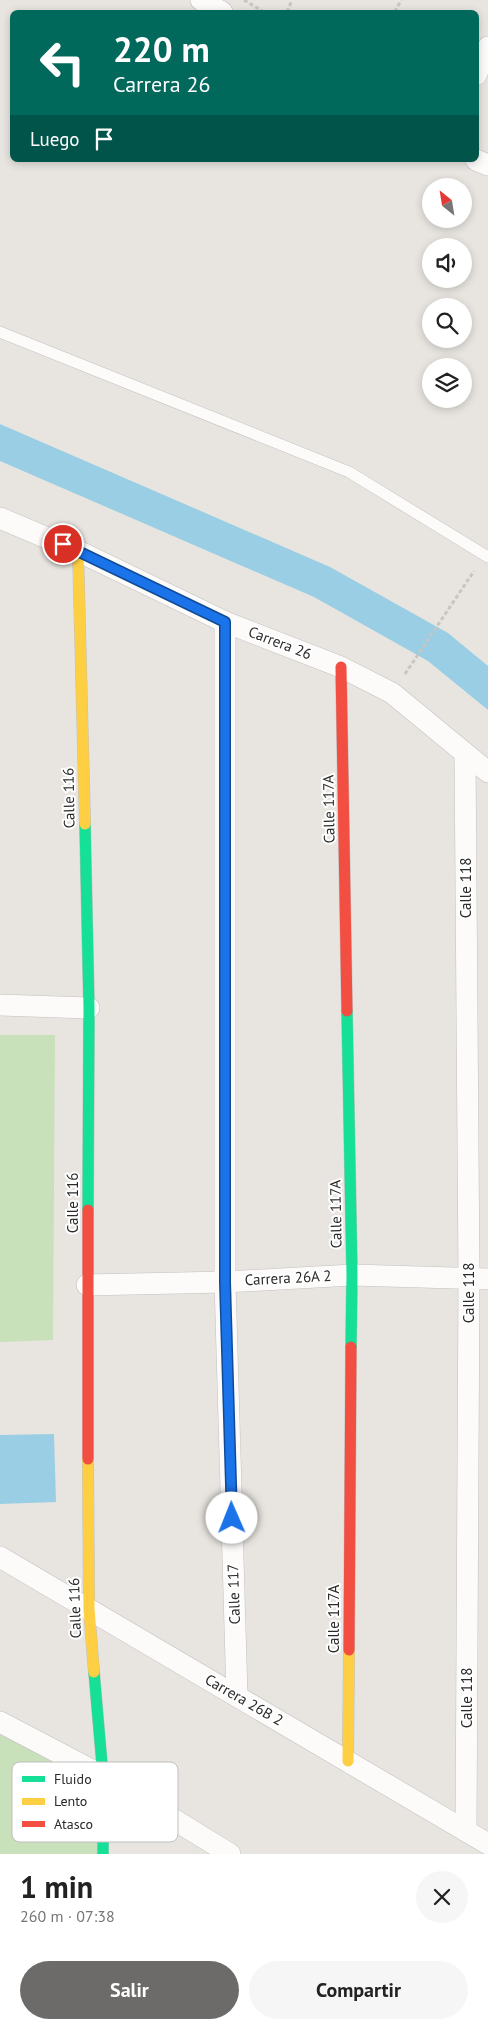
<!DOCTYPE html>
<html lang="es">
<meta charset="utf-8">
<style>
:root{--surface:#fff;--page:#f6f6f6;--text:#222;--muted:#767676;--accent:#6c6b6a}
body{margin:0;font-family:"PT Sans",sans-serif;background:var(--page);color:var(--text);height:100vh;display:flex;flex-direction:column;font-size:19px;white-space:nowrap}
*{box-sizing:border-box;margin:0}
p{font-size:16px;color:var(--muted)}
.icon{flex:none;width:28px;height:28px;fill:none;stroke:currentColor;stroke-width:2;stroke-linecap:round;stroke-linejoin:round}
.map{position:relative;height:1854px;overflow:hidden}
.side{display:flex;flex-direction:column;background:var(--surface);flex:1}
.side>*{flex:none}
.hud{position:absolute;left:10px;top:10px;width:469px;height:152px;border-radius:8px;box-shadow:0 2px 8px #0003;background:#00695c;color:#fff;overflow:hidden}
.needle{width:32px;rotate:330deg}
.buttons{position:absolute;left:422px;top:178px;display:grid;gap:10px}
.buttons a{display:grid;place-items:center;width:50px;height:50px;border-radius:50%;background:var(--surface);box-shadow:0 2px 8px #0003;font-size:25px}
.pin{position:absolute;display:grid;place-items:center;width:42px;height:42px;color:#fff;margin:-21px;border:2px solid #fff;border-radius:50%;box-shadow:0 1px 5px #0007}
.me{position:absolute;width:55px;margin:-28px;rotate:359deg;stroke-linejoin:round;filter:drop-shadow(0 0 4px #0008)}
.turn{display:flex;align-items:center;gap:18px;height:105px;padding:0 20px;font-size:22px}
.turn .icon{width:65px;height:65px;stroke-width:2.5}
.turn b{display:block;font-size:35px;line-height:42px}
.then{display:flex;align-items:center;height:48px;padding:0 20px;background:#0003;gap:10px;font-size:19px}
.round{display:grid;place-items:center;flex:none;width:52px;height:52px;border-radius:26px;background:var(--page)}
.head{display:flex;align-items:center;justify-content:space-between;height:85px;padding:0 20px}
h1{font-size:30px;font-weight:800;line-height:38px}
.button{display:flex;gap:10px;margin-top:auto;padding:10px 20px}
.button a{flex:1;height:58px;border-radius:30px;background:var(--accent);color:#fff;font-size:20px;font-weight:800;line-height:58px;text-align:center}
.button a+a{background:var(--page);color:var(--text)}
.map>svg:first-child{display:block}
.green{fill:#c9e1bb}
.water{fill:#99cee4}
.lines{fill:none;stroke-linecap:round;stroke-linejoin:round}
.lane-casing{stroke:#c2c1c1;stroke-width:12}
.street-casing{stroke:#c2c1c1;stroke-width:22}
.fast-casing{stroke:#c2c1c1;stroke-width:12}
.slow-casing{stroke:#c2c1c1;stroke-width:12}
.jam-casing{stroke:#c2c1c1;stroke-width:12}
.path{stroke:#c6c6c5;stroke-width:3;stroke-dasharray:4 2.5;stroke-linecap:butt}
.lane{stroke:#fcfbfa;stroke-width:11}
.street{stroke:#fcfbfa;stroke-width:21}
.fast{stroke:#16e098;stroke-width:11}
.slow{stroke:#ffcf43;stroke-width:11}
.jam{stroke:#f24e42;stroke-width:11}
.route-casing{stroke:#114b97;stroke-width:12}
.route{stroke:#1a73e8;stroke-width:9}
.labels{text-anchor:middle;stroke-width:4;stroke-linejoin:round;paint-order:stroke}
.street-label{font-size:15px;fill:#2a2a2a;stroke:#fff}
.key{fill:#fff;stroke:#bfbfbf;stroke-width:1}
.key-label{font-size:14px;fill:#2a2a2a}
</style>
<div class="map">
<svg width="488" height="1854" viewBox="0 0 488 1854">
<rect width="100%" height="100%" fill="#e8e5e0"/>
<!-- green -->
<g class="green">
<path d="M 0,1035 L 55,1035 L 53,1340 L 0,1342 Z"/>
<path d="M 0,1722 L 103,1776 L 103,1854 L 0,1854 Z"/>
</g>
<!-- water -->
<g class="water">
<path d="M 0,424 L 330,567 L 448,633 L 488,666 L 488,710 L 428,661 L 314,597 L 0,461 Z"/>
<path d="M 54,1434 L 56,1502 L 0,1504 L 0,1435 Z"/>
</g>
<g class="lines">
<defs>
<path id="lane" d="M 0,332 L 349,472 L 488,557"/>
<g id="street">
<path d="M 201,0 L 222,12"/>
<path d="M 476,75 L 488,47"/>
<path d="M 476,160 L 488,165"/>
<path d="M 0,518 L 78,551 L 225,622 L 341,667 L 392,693 L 488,772"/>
<path d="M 225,622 L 225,1282 L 237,1696"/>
<path d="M 465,754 L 469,1278 L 466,1831"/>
<path d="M 0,1005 L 89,1008"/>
<path d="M 87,1285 L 225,1282 L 352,1275 L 488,1279"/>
<path d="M 0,1557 L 488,1844"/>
<path d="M 0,1722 L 103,1776 L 230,1854"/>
</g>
<g id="fast">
<path d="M 85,824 L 89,1008 L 88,1210"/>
<path d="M 347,1011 L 352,1275 L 351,1347"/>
<path d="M 94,1672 L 103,1776 L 103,1854"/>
</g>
<g id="slow">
<path d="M 78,551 L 85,824"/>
<path d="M 88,1459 L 89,1609 L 94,1672"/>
<path d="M 348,1761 L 349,1650"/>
</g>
<g id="jam">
<path d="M 341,667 L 347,1011"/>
<path d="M 88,1210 L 88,1459"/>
<path d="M 349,1650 L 351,1347"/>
</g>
</defs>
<!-- lane casing -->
<use href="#lane" class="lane-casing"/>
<!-- street casing -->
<use href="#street" class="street-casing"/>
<!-- fast casing -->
<use href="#fast" class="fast-casing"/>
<!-- slow casing -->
<use href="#slow" class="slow-casing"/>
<!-- jam casing -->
<use href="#jam" class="jam-casing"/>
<!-- path -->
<g class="path">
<path d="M 244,0 L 264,12"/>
<path d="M 287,12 L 292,0"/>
<path d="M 395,12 L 401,0"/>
<path d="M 405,674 L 474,571"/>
</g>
<!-- lane -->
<use href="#lane" class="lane"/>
<!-- street -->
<use href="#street" class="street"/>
<!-- fast -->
<use href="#fast" class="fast"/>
<!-- slow -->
<use href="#slow" class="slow"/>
<!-- jam -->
<use href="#jam" class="jam"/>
</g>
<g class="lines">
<defs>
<path id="route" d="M 63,544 L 225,622 L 225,1282 L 232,1518"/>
</defs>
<!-- route casing -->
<use href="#route" class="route-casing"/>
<!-- route -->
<use href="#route" class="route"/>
</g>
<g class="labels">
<!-- street labels -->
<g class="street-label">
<text transform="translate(280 643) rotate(21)" y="5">Carrera 26</text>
<text transform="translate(69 798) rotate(-91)" y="5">Calle 116</text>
<text transform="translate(329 809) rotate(-91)" y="5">Calle 117A</text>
<text transform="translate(466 888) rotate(-90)" y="5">Calle 118</text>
<text transform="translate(73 1203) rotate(-90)" y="5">Calle 116</text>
<text transform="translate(336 1214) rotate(-91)" y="5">Calle 117A</text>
<text transform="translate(288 1278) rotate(-3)" y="5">Carrera 26A 2</text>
<text transform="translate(469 1293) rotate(-90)" y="5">Calle 118</text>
<text transform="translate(234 1594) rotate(-92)" y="5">Calle 117</text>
<text transform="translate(75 1608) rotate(-92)" y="5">Calle 116</text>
<text transform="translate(334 1619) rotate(-90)" y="5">Calle 117A</text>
<text transform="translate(467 1698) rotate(-90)" y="5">Calle 118</text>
<text transform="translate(244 1700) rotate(30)" y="5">Carrera 26B 2</text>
</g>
</g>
<!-- legend -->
<rect x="12" y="1762" width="166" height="80" rx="8" class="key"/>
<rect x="22" y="1776" width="23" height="6" fill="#16e098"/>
<rect x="22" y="1798" width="23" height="7" fill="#ffcf43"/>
<rect x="22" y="1821" width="23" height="6" fill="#f24e42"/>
<g class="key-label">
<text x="54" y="1784">Fluido</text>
<text x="54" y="1806">Lento</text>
<text x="54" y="1829">Atasco</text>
</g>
</svg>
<div class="buttons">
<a><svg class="needle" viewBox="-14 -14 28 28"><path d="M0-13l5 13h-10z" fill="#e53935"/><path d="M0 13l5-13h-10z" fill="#767676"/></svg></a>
<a><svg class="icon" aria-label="sound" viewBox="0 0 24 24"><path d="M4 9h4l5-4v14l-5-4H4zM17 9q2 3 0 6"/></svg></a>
<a><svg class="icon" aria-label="search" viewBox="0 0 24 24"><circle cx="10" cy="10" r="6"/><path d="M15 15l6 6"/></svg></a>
<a><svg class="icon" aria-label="layers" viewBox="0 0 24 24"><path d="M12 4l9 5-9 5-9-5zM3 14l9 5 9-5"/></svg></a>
</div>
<div class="pin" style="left:63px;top:544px;background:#d93025"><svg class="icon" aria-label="arrive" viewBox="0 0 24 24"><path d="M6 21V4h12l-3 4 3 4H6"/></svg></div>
<svg class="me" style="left:232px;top:1518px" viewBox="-20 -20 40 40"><circle r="19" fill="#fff"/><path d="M0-13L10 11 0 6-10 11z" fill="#1a73e8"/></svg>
<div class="hud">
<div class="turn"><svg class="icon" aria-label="left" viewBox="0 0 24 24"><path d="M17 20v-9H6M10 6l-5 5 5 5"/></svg><div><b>220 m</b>Carrera 26</div></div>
<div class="then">Luego<svg class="icon" aria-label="arrive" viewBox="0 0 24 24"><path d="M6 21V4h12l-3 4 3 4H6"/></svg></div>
</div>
</div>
<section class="side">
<div class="head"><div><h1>1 min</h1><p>260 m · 07:38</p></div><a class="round"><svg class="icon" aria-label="close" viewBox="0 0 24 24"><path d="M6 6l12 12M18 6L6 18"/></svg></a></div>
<div class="button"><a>Salir</a><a>Compartir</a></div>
</section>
